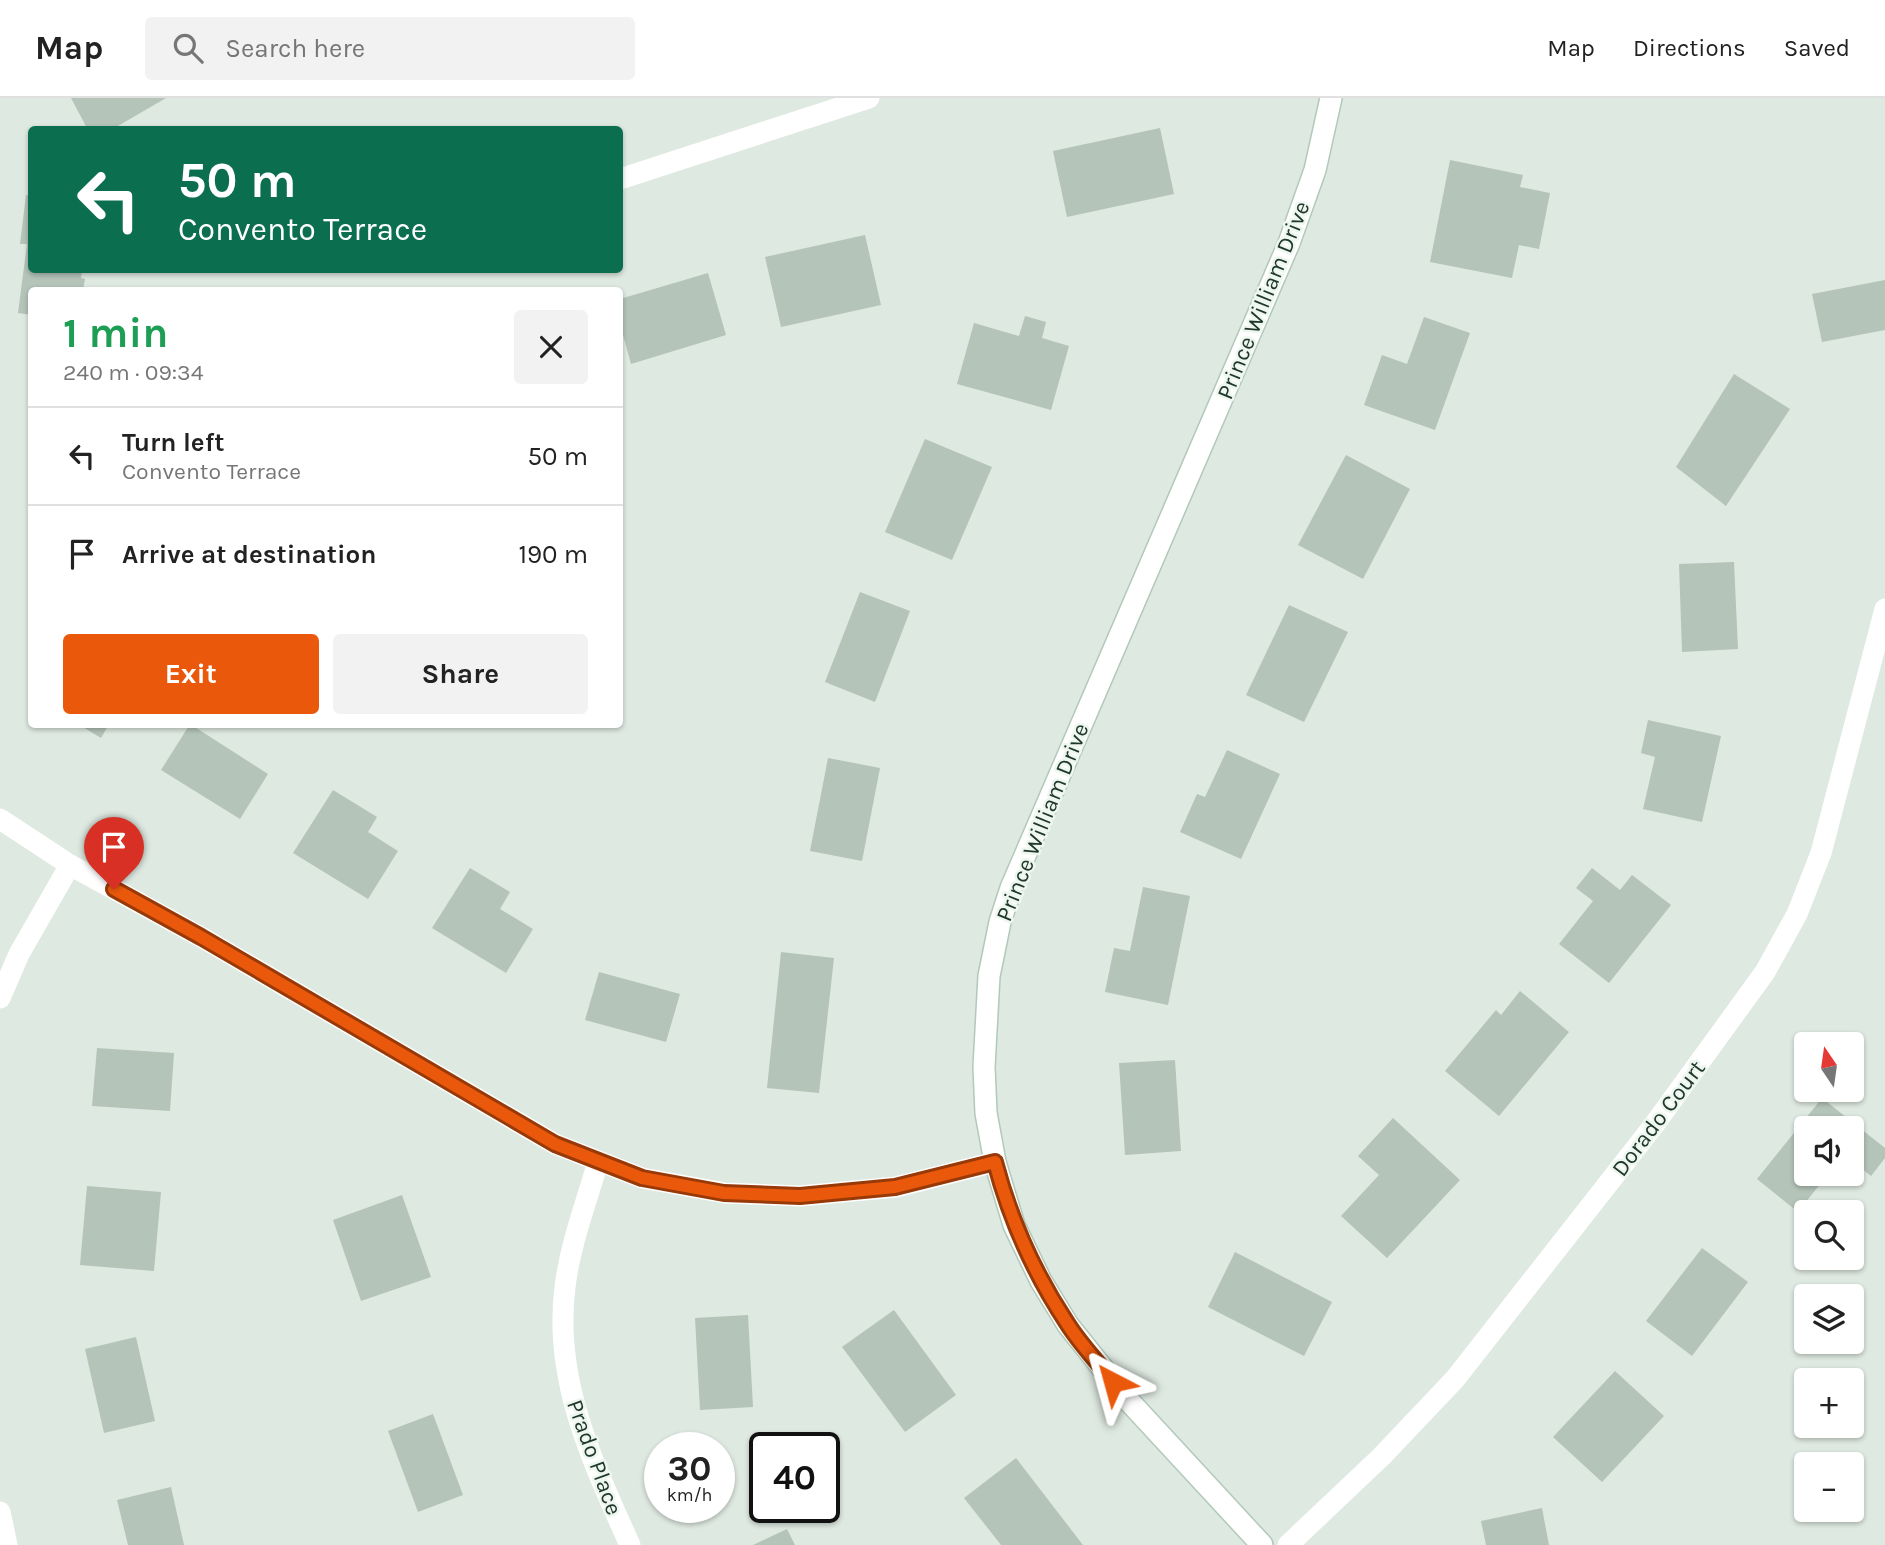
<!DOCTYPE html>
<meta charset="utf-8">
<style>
:root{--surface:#fff;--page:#f2f2f2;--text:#222;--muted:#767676;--line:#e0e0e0;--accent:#ea580c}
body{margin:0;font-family:Karla,sans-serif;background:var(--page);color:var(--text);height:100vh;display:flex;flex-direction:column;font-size:26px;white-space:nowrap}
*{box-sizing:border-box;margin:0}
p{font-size:23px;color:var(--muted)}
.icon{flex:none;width:38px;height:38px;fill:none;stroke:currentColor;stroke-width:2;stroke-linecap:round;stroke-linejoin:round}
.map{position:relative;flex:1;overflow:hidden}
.sheet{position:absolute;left:28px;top:189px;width:595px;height:441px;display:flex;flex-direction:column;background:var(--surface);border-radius:7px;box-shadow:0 2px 5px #0004}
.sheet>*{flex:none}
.hud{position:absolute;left:28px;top:28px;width:595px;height:147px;border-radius:7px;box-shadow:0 2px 5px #0004;background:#0b6e4f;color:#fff;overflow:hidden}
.needle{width:46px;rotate:347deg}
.controls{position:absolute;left:1794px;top:934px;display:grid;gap:14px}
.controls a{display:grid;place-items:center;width:70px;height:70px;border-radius:7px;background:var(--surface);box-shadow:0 2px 5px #0004;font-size:35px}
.speed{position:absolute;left:644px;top:1334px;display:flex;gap:14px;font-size:35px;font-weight:700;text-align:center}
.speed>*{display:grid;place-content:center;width:91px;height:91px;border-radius:50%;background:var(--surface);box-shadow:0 2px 5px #0004;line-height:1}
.speed small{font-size:18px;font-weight:400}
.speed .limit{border:4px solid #111;border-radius:10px;background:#fff;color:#111}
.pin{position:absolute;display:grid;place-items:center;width:60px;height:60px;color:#fff;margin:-72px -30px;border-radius:50% 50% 50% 0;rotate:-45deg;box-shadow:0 0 7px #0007}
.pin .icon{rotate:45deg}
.me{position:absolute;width:77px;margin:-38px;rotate:321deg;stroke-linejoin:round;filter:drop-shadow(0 0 5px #0008)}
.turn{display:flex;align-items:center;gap:24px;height:147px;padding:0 35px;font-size:32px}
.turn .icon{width:91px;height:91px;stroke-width:2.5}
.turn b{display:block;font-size:49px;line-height:60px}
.round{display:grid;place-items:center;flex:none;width:74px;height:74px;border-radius:7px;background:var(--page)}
.overview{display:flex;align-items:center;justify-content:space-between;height:119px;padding:0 35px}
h1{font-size:42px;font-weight:700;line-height:52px;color:#1e9e55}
.primary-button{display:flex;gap:14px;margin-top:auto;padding:14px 35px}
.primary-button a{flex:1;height:80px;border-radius:7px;background:var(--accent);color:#fff;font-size:28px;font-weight:700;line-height:80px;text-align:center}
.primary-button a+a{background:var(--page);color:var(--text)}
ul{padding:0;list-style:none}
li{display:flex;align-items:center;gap:21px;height:98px;padding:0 35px;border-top:2px solid var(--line)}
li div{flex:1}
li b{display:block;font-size:26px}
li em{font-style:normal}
header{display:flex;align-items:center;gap:42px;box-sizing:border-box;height:98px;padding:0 35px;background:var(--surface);border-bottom:2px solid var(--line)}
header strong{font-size:33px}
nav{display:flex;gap:38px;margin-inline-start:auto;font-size:24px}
.search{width:490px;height:63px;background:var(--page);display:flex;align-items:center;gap:18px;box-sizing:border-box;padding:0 24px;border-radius:7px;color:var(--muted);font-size:26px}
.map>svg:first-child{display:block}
.building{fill:#b4c4b9}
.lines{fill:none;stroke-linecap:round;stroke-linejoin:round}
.secondary-casing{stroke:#b2c9ba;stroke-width:24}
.street{stroke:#fff;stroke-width:21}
.secondary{stroke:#fff;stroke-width:21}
.route-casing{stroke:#983908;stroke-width:18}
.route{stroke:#ea580c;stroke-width:12}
.labels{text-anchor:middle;stroke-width:5;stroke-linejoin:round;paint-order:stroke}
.street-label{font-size:23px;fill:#20382b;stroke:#eef6f0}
</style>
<header>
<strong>Map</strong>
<div class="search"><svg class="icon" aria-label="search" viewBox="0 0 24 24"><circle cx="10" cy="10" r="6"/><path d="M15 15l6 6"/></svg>Search here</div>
<nav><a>Map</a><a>Directions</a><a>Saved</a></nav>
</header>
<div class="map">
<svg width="1885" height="1447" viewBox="0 0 1885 1447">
<rect width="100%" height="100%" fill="#dee9e1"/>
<!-- building -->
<g class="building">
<path d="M 71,0 L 166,0 L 111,32 L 88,32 Z"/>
<path d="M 1160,30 L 1174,96 L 1067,119 L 1053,53 Z"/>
<path d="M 1450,62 L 1523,77 L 1520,89 L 1550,95 L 1539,151 L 1519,147 L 1512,180 L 1430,164 Z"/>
<path d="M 26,97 L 32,98 L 32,172 L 82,172 L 81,180 L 85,181 L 83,192 L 32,192 L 32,217 L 18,215 L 27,146 L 20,146 Z"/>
<path d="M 865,137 L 881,207 L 781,229 L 765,159 Z"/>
<path d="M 708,175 L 726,237 L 631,266 L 620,226 L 620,201 Z"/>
<path d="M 1885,182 L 1885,232 L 1822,244 L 1812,196 Z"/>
<path d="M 1025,218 L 1046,224 L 1042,240 L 1069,248 L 1051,312 L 957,286 L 974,225 L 1019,238 Z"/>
<path d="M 1424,219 L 1470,235 L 1435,332 L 1364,307 L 1382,257 L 1407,266 Z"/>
<path d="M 1734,276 L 1790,311 L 1726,408 L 1676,369 Z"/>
<path d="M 925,341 L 992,369 L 952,462 L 885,434 Z"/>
<path d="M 1346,357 L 1410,391 L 1363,481 L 1298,447 Z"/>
<path d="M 1734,464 L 1738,551 L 1682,554 L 1679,466 Z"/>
<path d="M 860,494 L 910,513 L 875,604 L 825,584 Z"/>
<path d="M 1289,507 L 1348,534 L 1304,624 L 1246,597 Z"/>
<path d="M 1648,622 L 1721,638 L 1702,724 L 1643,711 L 1655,659 L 1641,655 Z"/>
<path d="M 78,626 L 109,626 L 101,640 Z"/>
<path d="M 190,626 L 268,676 L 240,721 L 161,672 Z"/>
<path d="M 1227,652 L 1280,676 L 1241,761 L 1180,734 L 1197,696 L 1205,699 Z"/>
<path d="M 828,660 L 880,670 L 862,763 L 810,753 Z"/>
<path d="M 333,692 L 377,719 L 368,734 L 398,753 L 368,801 L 293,755 Z"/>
<path d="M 470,770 L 510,794 L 500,811 L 533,831 L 506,875 L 432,830 Z"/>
<path d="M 1592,770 L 1620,792 L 1632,777 L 1671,807 L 1609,885 L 1559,846 L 1593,803 L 1576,790 Z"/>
<path d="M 1143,789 L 1190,798 L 1168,907 L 1105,894 L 1114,850 L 1130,853 Z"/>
<path d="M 781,854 L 834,860 L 819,995 L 767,990 Z"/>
<path d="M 599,874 L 680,896 L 666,944 L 585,922 Z"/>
<path d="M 1520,893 L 1569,934 L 1499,1018 L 1445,973 L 1496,912 L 1501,917 Z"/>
<path d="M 97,950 L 174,955 L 170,1013 L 92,1008 Z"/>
<path d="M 1175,962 L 1181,1053 L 1125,1057 L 1119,965 Z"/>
<path d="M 1822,1000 L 1885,1050 L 1885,1060 L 1871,1078 L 1852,1063 L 1852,1031 L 1806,1031 L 1806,1076 L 1828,1076 L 1798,1114 L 1757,1081 Z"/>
<path d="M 1393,1020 L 1460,1082 L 1387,1160 L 1341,1118 L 1379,1077 L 1358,1058 Z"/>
<path d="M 87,1088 L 161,1094 L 154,1173 L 80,1167 Z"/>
<path d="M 402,1097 L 431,1179 L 361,1203 L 333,1122 Z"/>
<path d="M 1702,1150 L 1748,1184 L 1692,1258 L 1646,1223 Z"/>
<path d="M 1235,1154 L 1332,1204 L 1304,1258 L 1208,1209 Z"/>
<path d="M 894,1212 L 956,1297 L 905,1334 L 842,1249 Z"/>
<path d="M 748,1217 L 753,1309 L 700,1312 L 695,1220 Z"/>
<path d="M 136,1239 L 155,1323 L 104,1335 L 85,1251 Z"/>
<path d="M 1615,1273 L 1664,1318 L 1602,1384 L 1553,1339 Z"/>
<path d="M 433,1316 L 463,1397 L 418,1414 L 388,1333 Z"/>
<path d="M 1016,1360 L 1083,1447 L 1001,1447 L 964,1400 Z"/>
<path d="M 171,1389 L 184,1447 L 128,1447 L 117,1402 Z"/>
<path d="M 1542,1410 L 1549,1447 L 1486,1447 L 1481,1423 Z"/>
<path d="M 787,1431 L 795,1447 L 753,1447 Z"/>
</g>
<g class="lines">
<defs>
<path id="secondary" d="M 1262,1447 L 1128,1302 L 1068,1227 L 1041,1183 L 1014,1127 L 995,1064 L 986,1015 L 984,969 L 989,878 L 1000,824 L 1011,790 L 1289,145 L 1315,72 L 1331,0"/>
</defs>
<!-- secondary casing -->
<use href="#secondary" class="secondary-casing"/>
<!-- street -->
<g class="street">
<path d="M 620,81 L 869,0"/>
<path d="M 0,721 L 70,767 L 201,839 L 555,1046 L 642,1080 L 725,1095 L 800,1098 L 896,1089 L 995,1064"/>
<path d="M 0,900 L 19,856 L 70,767"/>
<path d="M 598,1064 C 586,1105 570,1147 565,1189 C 553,1282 593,1365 630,1447"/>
<path d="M 0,1414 L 7,1447"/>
<path d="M 1288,1447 L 1382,1358 L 1455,1281 L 1654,1027 L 1765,874 L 1797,816 L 1821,755 L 1885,511"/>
</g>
<!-- secondary -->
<use href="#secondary" class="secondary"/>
</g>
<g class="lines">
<defs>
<path id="route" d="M 114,791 L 201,839 L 555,1046 L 642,1080 L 724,1095 L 800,1098 L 895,1089 L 995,1064 C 1010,1121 1034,1175 1067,1225 C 1080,1246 1098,1264 1113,1284"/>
</defs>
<!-- route casing -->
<use href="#route" class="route-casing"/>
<!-- route -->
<use href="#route" class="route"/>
</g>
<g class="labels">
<!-- street labels -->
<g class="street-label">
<text transform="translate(1263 202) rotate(-68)" y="8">Prince William Drive</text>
<text transform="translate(1042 724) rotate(-68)" y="8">Prince William Drive</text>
<text transform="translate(1658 1020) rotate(-53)" y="8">Dorado Court</text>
<text transform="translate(595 1359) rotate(70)" y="8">Prado Place</text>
</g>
</g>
</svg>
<div class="controls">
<a><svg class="needle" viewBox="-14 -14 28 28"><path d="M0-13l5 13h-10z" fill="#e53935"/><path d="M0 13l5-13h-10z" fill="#767676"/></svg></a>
<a><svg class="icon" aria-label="sound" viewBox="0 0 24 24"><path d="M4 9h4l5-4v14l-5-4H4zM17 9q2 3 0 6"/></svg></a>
<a><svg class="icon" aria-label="search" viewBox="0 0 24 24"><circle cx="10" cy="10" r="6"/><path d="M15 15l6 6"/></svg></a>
<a><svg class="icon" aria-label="layers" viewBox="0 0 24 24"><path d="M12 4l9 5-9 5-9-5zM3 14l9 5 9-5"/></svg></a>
<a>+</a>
<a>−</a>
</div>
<div class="speed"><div>30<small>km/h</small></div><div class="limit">40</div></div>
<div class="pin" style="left:114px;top:791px;background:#d93025"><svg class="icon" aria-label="arrive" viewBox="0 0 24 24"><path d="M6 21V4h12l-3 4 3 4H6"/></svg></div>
<svg class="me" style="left:1113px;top:1284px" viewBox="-20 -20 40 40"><path d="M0-17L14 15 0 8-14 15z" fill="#ea580c" stroke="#fff" stroke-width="4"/></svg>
<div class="hud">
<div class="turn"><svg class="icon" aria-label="left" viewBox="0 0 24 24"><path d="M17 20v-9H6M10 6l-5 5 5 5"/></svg><div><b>50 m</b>Convento Terrace</div></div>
</div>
<section class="sheet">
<div class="overview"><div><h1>1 min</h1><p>240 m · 09:34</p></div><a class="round"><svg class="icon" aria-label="close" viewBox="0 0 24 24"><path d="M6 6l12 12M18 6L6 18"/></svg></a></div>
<ul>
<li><svg class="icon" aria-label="left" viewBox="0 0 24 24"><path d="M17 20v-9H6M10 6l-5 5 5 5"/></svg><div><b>Turn left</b><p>Convento Terrace</p></div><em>50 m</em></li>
<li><svg class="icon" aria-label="arrive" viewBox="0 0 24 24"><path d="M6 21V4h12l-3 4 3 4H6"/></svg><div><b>Arrive at destination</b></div><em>190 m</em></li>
</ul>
<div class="primary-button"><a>Exit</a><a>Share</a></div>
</section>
</div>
